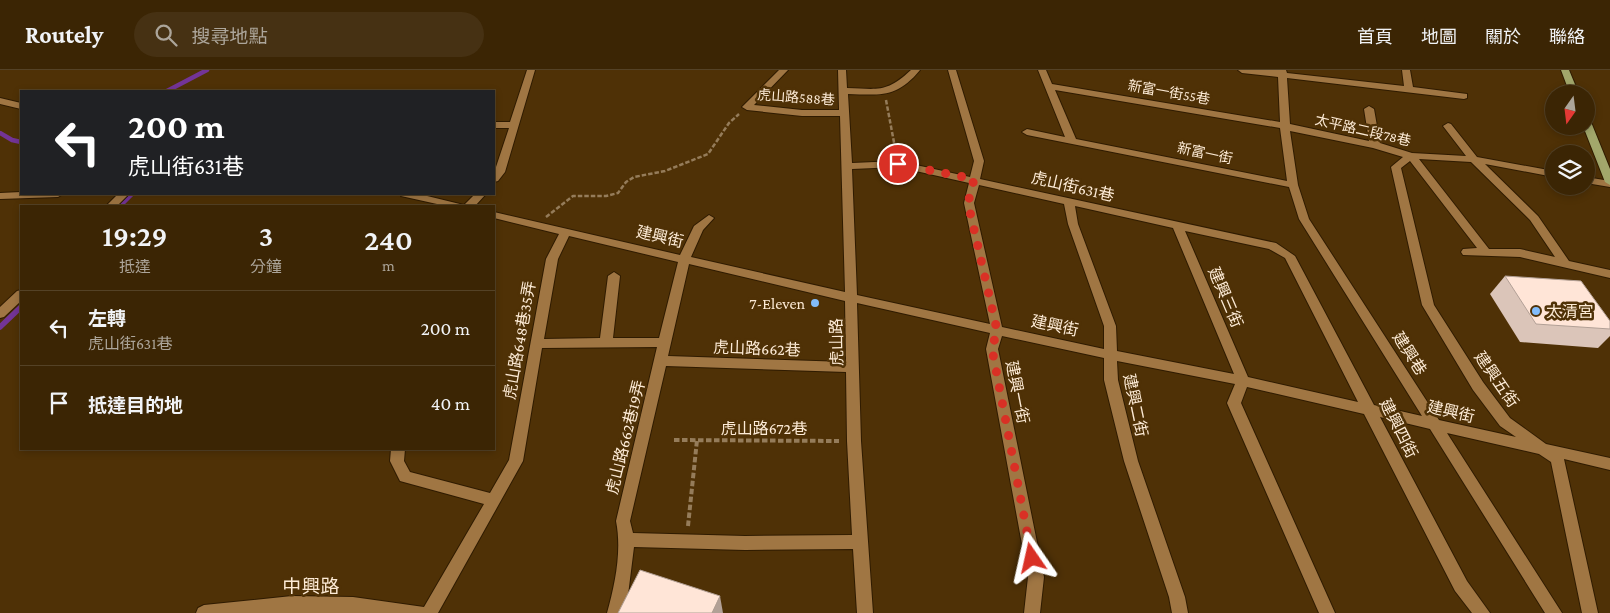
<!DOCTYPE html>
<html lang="zh-TW">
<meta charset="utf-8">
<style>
:root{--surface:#3b2504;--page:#463113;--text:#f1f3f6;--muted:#aca59a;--line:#544226}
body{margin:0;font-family:"Crimson Pro","Noto Sans TC",serif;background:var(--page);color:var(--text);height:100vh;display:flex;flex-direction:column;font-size:19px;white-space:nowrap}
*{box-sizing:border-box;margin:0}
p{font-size:16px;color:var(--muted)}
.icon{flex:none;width:28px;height:28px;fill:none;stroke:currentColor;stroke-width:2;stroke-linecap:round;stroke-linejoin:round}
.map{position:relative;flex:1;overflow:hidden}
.details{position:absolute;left:20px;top:135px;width:475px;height:245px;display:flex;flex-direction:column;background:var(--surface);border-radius:0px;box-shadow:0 2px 8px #0003,0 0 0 1px var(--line)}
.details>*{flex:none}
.guide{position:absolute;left:20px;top:20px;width:475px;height:105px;border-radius:0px;box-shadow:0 2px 8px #0003,0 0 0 1px var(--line);background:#202124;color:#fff;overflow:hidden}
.needle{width:32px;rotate:194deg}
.fabs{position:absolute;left:1545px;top:15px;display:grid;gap:10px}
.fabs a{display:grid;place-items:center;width:50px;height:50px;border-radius:50%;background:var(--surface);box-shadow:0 2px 8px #0003,0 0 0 1px var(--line);font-size:25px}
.pin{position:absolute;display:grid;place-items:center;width:42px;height:42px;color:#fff;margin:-21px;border:2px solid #fff;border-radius:50%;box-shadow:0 1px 5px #0007}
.me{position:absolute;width:55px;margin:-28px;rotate:349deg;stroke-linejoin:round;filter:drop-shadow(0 0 4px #0008)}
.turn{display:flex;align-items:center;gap:18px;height:105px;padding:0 25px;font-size:22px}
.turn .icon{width:65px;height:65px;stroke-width:2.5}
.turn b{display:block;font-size:35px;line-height:42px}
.eta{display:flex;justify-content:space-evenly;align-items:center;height:85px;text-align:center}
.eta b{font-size:30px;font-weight:600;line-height:35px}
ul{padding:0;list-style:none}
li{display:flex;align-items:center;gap:15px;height:75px;padding:0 25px;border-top:1px solid var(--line)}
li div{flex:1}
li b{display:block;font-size:19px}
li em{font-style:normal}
header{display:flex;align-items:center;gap:30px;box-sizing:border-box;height:70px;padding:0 25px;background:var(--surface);border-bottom:1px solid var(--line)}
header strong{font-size:24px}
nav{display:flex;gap:28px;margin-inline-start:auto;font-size:18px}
.search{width:350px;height:45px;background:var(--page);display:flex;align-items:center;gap:12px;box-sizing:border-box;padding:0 18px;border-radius:28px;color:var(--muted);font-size:19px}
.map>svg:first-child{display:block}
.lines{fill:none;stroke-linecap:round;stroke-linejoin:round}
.stream-far1{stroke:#733497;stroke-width:4.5}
.stream{stroke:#733497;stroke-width:5.5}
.minor-casing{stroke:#2f1b00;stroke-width:2}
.major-casing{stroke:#2f1b00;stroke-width:2}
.path-far1{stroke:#957c5a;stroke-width:2.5;stroke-dasharray:4.5 2;stroke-linecap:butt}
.path{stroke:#957c5a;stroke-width:4;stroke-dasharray:5.5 2.5;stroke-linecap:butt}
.minor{fill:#a07643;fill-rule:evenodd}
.major{fill:#a2a76b;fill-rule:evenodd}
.wall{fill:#dbc5b9}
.shaded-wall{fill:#b2a096}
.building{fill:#ffe5d7;stroke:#b2a096}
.route{stroke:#d93025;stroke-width:9;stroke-dasharray:0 16.2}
.poi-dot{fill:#82bcfa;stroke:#4f3106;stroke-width:2}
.labels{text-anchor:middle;stroke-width:5;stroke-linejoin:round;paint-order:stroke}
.far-street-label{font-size:14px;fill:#fdebd6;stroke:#4f3106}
.street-label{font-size:16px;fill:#fdebd6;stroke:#4f3106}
.poi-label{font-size:16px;fill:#fdebd6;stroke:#4f3106;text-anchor:end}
.near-street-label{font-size:19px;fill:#fdebd6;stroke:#4f3106}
</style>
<header>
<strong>Routely</strong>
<div class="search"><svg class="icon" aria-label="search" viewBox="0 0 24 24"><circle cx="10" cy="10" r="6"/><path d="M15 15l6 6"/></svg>搜尋地點</div>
<nav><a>首頁</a><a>地圖</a><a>關於</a><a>聯絡</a></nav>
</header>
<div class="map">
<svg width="1610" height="543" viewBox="0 0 1610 543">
<rect width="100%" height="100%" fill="#4f3106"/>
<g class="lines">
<!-- stream-far1 -->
<g class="stream-far1">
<path d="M 167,21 L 207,0"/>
<path d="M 0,63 L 12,70 L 21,72"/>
<path d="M 120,136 L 132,124"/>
</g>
<!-- stream -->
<path class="stream" d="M 0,257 L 21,237"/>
<defs>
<g id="minor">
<path d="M 527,0 L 535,0 L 505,102 L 498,111 L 494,112 L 494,103 L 509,58 L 494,58 L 494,52 L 510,52 Z"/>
<path d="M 779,0 L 788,0 L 754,35 L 802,40 L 839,40 L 838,0 L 846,0 L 847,18 C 879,19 886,23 911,0 L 920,0 C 897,28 881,25 848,24 L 852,93 L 898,91 L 970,107 L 974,91 L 948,0 L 956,0 L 984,91 L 980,109 L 1276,173 L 1295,186 L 1374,335 L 1422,346 L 1299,149 L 1289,117 L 1027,65 L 1022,62 L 1027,59 L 1065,67 L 1038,0 L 1046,0 L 1052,14 L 1280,52 L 1278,7 L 1242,3 L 1238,0 L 1286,0 L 1287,3 L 1404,16 L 1402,0 L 1410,0 L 1413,17 L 1467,24 L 1467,28 L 1464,29 L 1287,8 L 1290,54 L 1369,71 L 1364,39 L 1369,36 L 1374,39 L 1380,73 L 1412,83 L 1466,86 L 1443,56 L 1448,53 L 1451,54 L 1477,87 L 1554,101 L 1554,107 L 1485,94 L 1538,146 L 1569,191 L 1610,200 L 1610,208 L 1520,187 L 1463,185 L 1461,182 L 1463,179 L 1477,178 L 1410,91 L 1401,98 L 1434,235 L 1483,312 L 1510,348 L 1546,374 L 1610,388 L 1610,400 L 1564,389 L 1598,543 L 1582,543 L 1551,392 L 1539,384 L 1447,363 L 1562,543 L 1545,543 L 1430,359 L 1380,347 L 1467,511 L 1490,543 L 1472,543 L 1455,521 L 1364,344 L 1247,317 L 1241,333 L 1335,543 L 1319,543 L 1227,333 L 1235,314 L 1117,291 L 1118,310 L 1138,391 L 1185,527 L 1188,543 L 1172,543 L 1169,527 L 1124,391 L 1104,310 L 1104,288 L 1002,266 L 998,279 L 1044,507 L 1040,543 L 1024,543 L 1028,507 L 986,279 L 990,263 L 857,233 L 861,371 L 873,543 L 857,543 L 853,479 L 745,480 L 634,477 L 628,525 L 623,543 L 607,543 C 615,514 622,481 616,451 L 657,277 L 542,278 L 523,391 L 438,543 L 196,543 L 198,538 L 204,535 L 292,526 L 353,527 L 424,537 L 484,434 L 400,411 L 390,391 L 391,379 L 405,379 L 404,391 L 410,402 L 490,423 L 509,390 L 546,189 L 559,164 L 494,148 L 494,142 L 680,185 L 694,156 L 709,145 L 714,148 L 703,160 L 691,187 L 845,222 L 840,46 L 802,46 L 747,40 L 742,37 ZM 1055,20 L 1280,58 L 1287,111 L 1076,69 ZM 1290,61 L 1373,78 L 1403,87 L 1391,97 L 1422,235 L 1473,320 L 1500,356 L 1516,367 L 1439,350 L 1309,149 L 1298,115 ZM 1419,89 L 1471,92 L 1530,150 L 1555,187 L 1520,179 L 1489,179 ZM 898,97 L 969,113 L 964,133 L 990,254 L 857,225 L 852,99 ZM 979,115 L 1064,134 L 1068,154 L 1104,256 L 1104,279 L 1002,257 L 974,133 ZM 1075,136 L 1173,158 L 1234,304 L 1117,281 L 1116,256 L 1078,154 ZM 1185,161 L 1269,179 L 1285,188 L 1358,332 L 1248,307 ZM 569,166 L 678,192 L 659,268 L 613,268 L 620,206 L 614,202 L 608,206 L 600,268 L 544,269 L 558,189 ZM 689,194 L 845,231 L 846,292 L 668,286 ZM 666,296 L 846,302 L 847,371 L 852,465 L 745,466 L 633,463 L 630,451 Z"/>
<path d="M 0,28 L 21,33 L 21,39 L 0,34 Z"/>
<path d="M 1586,107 L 1610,111 L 1610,117 L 1586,113 Z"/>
<path d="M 21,122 L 21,124 L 63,124 L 58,127 L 0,129 L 0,123 Z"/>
<path d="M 118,124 L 129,124 L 117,136 L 106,136 Z"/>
<path d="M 400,124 L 419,124 L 464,135 L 475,124 L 486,124 L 475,136 L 446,136 L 401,126 Z"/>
<path d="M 21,220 L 21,231 L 4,247 L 0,248 L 0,237 L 17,221 Z"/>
</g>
<g id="major">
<path d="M 1561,0 L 1569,0 L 1579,24 L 1570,24 Z"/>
<path d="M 1586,49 L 1591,52 L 1610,99 L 1610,115 L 1605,112 L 1583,56 L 1586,56 Z"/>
</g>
</defs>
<!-- minor casing -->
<use href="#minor" class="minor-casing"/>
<!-- major casing -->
<use href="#major" class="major-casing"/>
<!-- path-far1 -->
<g class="path-far1">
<path d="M 886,30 L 896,83"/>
<path d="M 546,147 L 573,126 L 606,126 L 618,123 L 626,112 L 634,107 L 665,101 L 708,84 L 729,53 L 739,44"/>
</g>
<!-- path -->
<g class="path">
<path d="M 674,370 L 839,371"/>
<path d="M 688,456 L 697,370"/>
</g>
<!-- minor -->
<use href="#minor" class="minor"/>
<!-- major -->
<use href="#major" class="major"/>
</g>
<!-- wall -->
<path class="wall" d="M 1505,206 L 1610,251 L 1610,266 L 1598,278 L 1520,272 L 1490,224 Z"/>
<!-- shaded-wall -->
<path class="shaded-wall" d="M 720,526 L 723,543 L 712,543 Z"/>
<!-- building -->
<g class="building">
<path d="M 1505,206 L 1581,211 L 1610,251 L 1610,259 L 1536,254 Z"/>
<path d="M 640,500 L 720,526 L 712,543 L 618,543 Z"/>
</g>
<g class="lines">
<!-- route -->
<path class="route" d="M 898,94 L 974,109 L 968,133 L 997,260 L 992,279 L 1032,488"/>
</g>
<!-- markers -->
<g class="poi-dot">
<circle cx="815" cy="233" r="5"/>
<circle cx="1536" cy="241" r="5"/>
</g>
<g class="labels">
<!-- far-street labels -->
<g class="far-street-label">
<text transform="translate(1169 22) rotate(10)" y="5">新富一街55巷</text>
<text transform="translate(796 27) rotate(4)" y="5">虎山路588巷</text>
<text transform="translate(1363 60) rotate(13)" y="5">太平路二段78巷</text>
<text transform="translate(1205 83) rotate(12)" y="5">新富一街</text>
</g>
<!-- street labels -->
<g class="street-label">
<text transform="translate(1073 116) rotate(13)" y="6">虎山街631巷</text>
<text transform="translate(660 166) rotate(13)" y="6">建興街</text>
<text transform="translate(1226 227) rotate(67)" y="6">建興三街</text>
<text transform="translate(1055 255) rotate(12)" y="6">建興街</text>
<text transform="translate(519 270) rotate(-80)" y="6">虎山路648巷35弄</text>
<text transform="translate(836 272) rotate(-91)" y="6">虎山路</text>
<text transform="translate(757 278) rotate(2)" y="6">虎山路662巷</text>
<text transform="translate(1410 283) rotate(57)" y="6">建興巷</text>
<text transform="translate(1497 309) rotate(55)" y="6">建興五街</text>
<text transform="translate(1018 322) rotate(79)" y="6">建興一街</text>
<text transform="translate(1136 335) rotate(78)" y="6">建興二街</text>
<text transform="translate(1451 341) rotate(13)" y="6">建興街</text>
<text x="764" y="364">虎山路672巷</text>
<text transform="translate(1399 358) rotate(63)" y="6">建興四街</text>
<text transform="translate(625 367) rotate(-76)" y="6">虎山路662巷19弄</text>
</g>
<!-- poi labels -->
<g class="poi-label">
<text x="805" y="239">7-Eleven</text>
<text x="1546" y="247" text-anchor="start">太清宮</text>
</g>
<!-- near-street labels -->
<g class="near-street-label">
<text x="311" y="523">中興路</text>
</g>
</g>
</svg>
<div class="fabs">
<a><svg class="needle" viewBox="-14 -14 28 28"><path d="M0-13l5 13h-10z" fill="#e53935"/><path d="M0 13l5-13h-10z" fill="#aca59a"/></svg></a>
<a><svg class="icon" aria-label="layers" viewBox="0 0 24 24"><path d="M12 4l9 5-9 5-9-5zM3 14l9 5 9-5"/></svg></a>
</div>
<div class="pin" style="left:898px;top:94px;background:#d93025"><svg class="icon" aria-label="arrive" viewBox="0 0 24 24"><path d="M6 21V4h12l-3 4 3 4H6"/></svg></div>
<svg class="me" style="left:1032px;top:488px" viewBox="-20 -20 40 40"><path d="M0-17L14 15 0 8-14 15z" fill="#d93025" stroke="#fff" stroke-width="4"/></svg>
<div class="guide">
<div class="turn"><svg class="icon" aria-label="left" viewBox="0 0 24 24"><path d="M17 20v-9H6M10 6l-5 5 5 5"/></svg><div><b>200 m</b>虎山街631巷</div></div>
</div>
<section class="details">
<div class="eta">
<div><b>19:29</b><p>抵達</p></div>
<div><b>3</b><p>分鐘</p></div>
<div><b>240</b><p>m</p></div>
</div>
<ul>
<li><svg class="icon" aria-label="left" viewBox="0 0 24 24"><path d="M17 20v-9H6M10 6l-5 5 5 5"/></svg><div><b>左轉</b><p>虎山街631巷</p></div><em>200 m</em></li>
<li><svg class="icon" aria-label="arrive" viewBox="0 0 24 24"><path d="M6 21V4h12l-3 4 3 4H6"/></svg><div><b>抵達目的地</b></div><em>40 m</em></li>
</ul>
</section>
</div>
